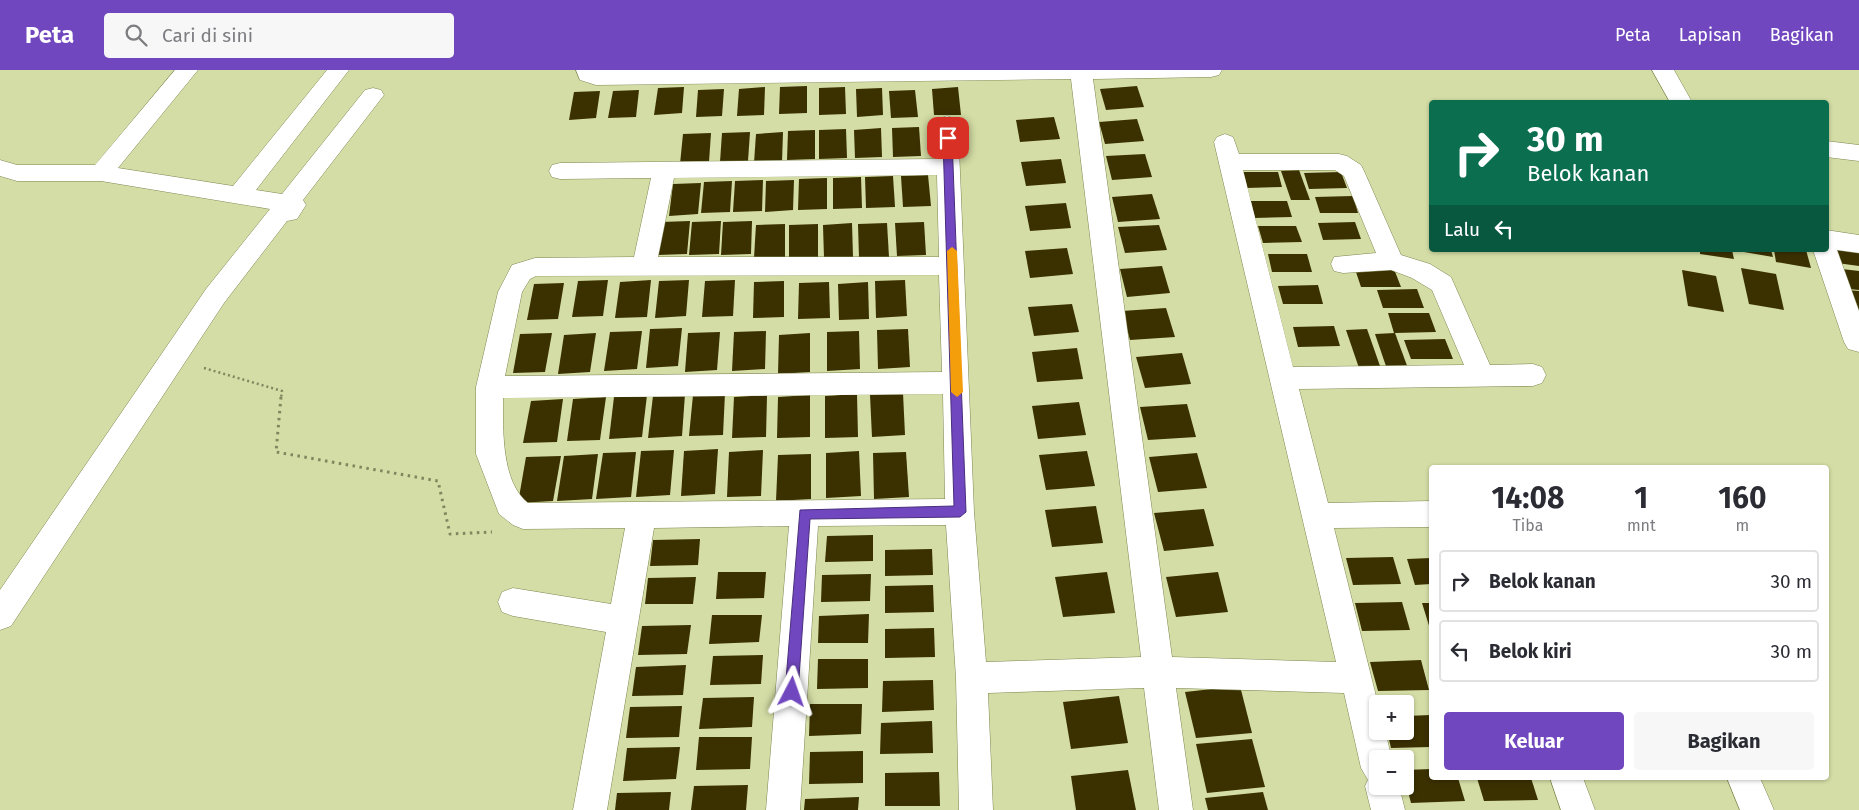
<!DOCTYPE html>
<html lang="id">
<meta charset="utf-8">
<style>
:root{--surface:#fff;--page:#f7f7f7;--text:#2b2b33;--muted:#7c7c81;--line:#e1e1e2;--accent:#7147bf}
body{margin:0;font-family:"Fira Sans",sans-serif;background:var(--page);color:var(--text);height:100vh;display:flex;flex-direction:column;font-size:19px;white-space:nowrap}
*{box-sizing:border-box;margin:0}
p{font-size:16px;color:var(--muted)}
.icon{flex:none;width:28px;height:28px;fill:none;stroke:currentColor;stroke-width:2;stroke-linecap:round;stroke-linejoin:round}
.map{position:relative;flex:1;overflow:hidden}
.side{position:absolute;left:1429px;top:395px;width:400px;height:315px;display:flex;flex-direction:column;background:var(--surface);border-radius:5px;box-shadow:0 1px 4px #0004}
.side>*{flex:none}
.banner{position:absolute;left:1429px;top:30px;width:400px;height:152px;border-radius:5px;box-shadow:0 1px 4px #0004;background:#0b6e4f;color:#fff;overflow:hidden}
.controls{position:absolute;left:1369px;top:625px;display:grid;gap:10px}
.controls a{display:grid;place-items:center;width:45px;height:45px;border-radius:5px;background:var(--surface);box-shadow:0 1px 4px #0004;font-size:25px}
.pin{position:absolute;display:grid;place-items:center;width:42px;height:42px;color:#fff;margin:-21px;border-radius:10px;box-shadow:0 2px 8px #0006}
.me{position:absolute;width:55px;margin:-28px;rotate:4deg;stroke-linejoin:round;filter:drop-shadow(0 0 4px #0008)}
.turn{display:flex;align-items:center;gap:18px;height:105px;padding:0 15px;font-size:22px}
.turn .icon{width:65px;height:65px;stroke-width:2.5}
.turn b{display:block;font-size:35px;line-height:42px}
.then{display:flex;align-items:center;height:48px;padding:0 15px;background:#0003;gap:10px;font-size:19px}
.eta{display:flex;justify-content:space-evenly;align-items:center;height:85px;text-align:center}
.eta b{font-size:30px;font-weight:700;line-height:35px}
.primary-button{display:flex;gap:10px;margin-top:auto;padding:10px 15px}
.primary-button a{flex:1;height:58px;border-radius:5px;background:var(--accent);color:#fff;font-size:20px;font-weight:700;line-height:58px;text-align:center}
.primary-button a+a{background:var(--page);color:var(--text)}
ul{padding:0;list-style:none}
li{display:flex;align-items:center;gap:15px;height:62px;margin:0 10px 8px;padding:0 5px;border:2px solid var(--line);border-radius:5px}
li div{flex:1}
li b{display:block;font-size:19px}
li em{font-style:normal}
header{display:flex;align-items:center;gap:30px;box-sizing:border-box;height:70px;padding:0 25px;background:var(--accent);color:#fff}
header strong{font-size:24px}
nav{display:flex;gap:28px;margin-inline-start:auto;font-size:18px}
.search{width:350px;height:45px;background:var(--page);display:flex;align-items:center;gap:12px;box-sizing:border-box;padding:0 18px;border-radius:5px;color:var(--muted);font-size:19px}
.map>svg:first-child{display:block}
.building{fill:#3a3000}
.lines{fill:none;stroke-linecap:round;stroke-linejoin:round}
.minor-casing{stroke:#7e8651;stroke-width:1}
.path-far1{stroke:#80865f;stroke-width:2.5;stroke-dasharray:2 3;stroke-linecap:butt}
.path{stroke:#80865f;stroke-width:3;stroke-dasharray:2.5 4.5;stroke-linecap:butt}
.minor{fill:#fff;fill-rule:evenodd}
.route{fill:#7147bf;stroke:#492e7c}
.slow{fill:#f59e0b}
</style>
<header>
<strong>Peta</strong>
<div class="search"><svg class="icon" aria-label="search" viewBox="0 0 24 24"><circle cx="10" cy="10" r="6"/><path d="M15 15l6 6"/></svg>Cari di sini</div>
<nav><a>Peta</a><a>Lapisan</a><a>Bagikan</a></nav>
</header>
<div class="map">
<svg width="1859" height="740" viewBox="0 0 1859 740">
<rect width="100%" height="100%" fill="#d4dda5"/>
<!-- building -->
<g class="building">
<path d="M 807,16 L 807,43 L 779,44 L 780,17 Z"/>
<path d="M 1137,16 L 1144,37 L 1106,40 L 1100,19 Z"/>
<path d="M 684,17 L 682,43 L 654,45 L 658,18 Z"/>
<path d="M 765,17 L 764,45 L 737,46 L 739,19 Z"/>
<path d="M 845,17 L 846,44 L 819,45 L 819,18 Z"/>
<path d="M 958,17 L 961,45 L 934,45 L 932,19 Z"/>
<path d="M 882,18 L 883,45 L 857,47 L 856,19 Z"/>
<path d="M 724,19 L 722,46 L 696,47 L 698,20 Z"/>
<path d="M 639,20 L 636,47 L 608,48 L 613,21 Z"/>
<path d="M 915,20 L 918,47 L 891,48 L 889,21 Z"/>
<path d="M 600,21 L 596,48 L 569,50 L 574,22 Z"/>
<path d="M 1054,47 L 1060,69 L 1020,72 L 1016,50 Z"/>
<path d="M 1137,49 L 1144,71 L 1105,74 L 1099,52 Z"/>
<path d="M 919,57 L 921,86 L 893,87 L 892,58 Z"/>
<path d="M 881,58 L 882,87 L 855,88 L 854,60 Z"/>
<path d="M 846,59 L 847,88 L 819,89 L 819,60 Z"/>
<path d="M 815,60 L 815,89 L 787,90 L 788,61 Z"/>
<path d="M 750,62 L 748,91 L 720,92 L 722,63 Z"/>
<path d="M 783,62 L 782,92 L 754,93 L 756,64 Z"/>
<path d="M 711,63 L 709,92 L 680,94 L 683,64 Z"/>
<path d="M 1145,84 L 1152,107 L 1112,110 L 1106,86 Z"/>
<path d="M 1061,89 L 1066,113 L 1026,116 L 1021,92 Z"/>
<path d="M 1299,100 L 1310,130 L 1291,130 L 1281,101 Z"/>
<path d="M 1241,102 L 1278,102 L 1282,117 L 1246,118 Z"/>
<path d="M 1341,102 L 1347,118 L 1309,119 L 1304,103 Z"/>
<path d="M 928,105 L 931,136 L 903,137 L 901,106 Z"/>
<path d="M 893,106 L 895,137 L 866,138 L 865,107 Z"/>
<path d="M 861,107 L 862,138 L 833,139 L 833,108 Z"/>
<path d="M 827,108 L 827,139 L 798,140 L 799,109 Z"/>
<path d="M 763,110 L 762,141 L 733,142 L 735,111 Z"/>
<path d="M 794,110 L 793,140 L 765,142 L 766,111 Z"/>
<path d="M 732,111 L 730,142 L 701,143 L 704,112 Z"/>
<path d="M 701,113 L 698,144 L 669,146 L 673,114 Z"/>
<path d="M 1152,124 L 1160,149 L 1118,152 L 1112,127 Z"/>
<path d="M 1353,126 L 1358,143 L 1320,143 L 1315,127 Z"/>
<path d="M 1250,131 L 1287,131 L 1292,147 L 1254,148 Z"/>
<path d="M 1066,133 L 1071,158 L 1030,161 L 1025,136 Z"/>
<path d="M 690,151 L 687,184 L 657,185 L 661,152 Z"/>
<path d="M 721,151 L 719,184 L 689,185 L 692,152 Z"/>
<path d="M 752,151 L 751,184 L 721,185 L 723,152 Z"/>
<path d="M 924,152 L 926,185 L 897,186 L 895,153 Z"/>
<path d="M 1355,152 L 1361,169 L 1323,170 L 1318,153 Z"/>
<path d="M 852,153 L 853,187 L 824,188 L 823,155 Z"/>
<path d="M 887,153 L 889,187 L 859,188 L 858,154 Z"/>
<path d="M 785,154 L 785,187 L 754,188 L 756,155 Z"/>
<path d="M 818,154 L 818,187 L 789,188 L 789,155 Z"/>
<path d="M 1159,155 L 1167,180 L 1125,183 L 1118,157 Z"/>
<path d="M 1258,156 L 1296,156 L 1302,172 L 1263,173 Z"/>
<path d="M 1830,174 L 1859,178 L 1859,196 L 1837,193 Z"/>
<path d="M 1067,178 L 1073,204 L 1030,208 L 1025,181 Z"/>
<path d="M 1700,180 L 1732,180 L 1734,189 L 1700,184 Z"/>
<path d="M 1738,180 L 1771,180 L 1773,187 L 1738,181 Z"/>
<path d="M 1774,180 L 1806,180 L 1811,198 L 1776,192 Z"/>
<path d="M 1268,184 L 1307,184 L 1312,202 L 1272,202 Z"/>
<path d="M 1162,196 L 1170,223 L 1127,227 L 1120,199 Z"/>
<path d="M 1741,198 L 1776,204 L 1784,240 L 1749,234 Z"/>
<path d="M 1355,199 L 1394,199 L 1401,217 L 1361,217 Z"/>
<path d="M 1842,199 L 1859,201 L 1859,220 L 1849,219 Z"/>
<path d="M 1682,200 L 1716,206 L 1724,242 L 1688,236 Z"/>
<path d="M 608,210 L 603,246 L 572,247 L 578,211 Z"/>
<path d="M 651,210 L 647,247 L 615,248 L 620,212 Z"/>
<path d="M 689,210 L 686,246 L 655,248 L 659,211 Z"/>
<path d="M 735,210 L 733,246 L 702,247 L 705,211 Z"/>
<path d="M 905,210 L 907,246 L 876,248 L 875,211 Z"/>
<path d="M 784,211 L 784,247 L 753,248 L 754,212 Z"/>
<path d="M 829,212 L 830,248 L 798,249 L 799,213 Z"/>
<path d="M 868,212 L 869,249 L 839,250 L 838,214 Z"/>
<path d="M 564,213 L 558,249 L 527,250 L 534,214 Z"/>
<path d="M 1318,215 L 1323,234 L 1283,234 L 1278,216 Z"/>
<path d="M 1417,219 L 1424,238 L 1383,238 L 1377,220 Z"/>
<path d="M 1847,220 L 1859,221 L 1859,241 Z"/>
<path d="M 1072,234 L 1079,262 L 1034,266 L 1028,237 Z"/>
<path d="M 1166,238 L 1175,267 L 1130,270 L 1122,241 Z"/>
<path d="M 1388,243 L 1429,243 L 1436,262 L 1394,263 Z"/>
<path d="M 1334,256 L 1340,276 L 1298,277 L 1293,257 Z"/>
<path d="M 682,258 L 678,296 L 646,298 L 650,259 Z"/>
<path d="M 908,259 L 910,297 L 878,299 L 877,260 Z"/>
<path d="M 1367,259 L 1380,296 L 1359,298 L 1346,260 Z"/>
<path d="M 642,261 L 637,299 L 604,301 L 610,262 Z"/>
<path d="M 766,261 L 765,299 L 732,301 L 734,262 Z"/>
<path d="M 859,261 L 860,299 L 827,301 L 827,262 Z"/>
<path d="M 720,262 L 717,300 L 685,302 L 688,263 Z"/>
<path d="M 552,263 L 545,302 L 513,303 L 520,264 Z"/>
<path d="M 596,263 L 590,302 L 558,304 L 564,265 Z"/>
<path d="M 810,263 L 810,302 L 778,304 L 779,265 Z"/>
<path d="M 1395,263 L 1409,301 L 1388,302 L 1375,264 Z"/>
<path d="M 1445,269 L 1453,289 L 1411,289 L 1404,270 Z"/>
<path d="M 1077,278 L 1083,309 L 1037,312 L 1032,282 Z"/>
<path d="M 1182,283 L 1191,314 L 1145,318 L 1136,287 Z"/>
<path d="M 725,323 L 723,365 L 689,366 L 693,325 Z"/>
<path d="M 903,323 L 905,365 L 872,367 L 870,325 Z"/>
<path d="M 685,324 L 682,366 L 648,368 L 653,326 Z"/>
<path d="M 857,324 L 858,367 L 825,368 L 825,326 Z"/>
<path d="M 647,325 L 642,367 L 609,369 L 614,327 Z"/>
<path d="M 767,325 L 766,367 L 732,368 L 734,327 Z"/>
<path d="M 810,325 L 810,367 L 777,368 L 778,327 Z"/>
<path d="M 606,327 L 600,370 L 567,371 L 573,329 Z"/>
<path d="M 563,329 L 557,372 L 523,373 L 531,331 Z"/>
<path d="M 1079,332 L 1086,365 L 1038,369 L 1032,336 Z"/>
<path d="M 1187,334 L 1196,367 L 1148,370 L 1140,337 Z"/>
<path d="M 718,379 L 715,424 L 681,426 L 684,381 Z"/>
<path d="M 674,380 L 670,425 L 636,427 L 641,381 Z"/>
<path d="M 763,380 L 761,426 L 727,427 L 729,382 Z"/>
<path d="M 859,381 L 861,426 L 826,428 L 826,383 Z"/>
<path d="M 1087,381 L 1095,416 L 1046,420 L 1039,385 Z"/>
<path d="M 636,382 L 631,427 L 596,429 L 603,383 Z"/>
<path d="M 906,382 L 909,427 L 874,429 L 873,383 Z"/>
<path d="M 1197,383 L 1207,418 L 1158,422 L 1149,387 Z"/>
<path d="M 598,384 L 592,429 L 557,431 L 564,386 Z"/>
<path d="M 811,384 L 811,429 L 776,431 L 778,385 Z"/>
<path d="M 561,386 L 553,431 L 518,433 L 526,387 Z"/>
<path d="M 1096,436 L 1103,473 L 1052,477 L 1045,440 Z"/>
<path d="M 1204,439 L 1214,476 L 1164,481 L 1154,443 Z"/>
<path d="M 873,465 L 873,491 L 825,492 L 827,466 Z"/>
<path d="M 700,469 L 698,495 L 650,496 L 653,470 Z"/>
<path d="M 932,479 L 933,505 L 885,506 L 885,480 Z"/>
<path d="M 1393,487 L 1401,514 L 1353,515 L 1346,488 Z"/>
<path d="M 1431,488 L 1431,514 L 1415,515 L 1407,489 Z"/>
<path d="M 718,502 L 766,502 L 764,528 L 716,529 Z"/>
<path d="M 1107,502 L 1115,543 L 1063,547 L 1055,507 Z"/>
<path d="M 1218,502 L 1228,542 L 1176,547 L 1166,507 Z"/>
<path d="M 871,504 L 870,531 L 821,532 L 822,505 Z"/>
<path d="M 696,507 L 693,534 L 645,534 L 648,508 Z"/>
<path d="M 933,515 L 934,542 L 885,543 L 885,516 Z"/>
<path d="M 1402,532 L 1410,560 L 1362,561 L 1355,533 Z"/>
<path d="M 1422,533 L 1431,533 L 1431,562 Z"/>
<path d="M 869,544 L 868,573 L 818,573 L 819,546 Z"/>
<path d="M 712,545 L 762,545 L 759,572 L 709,574 Z"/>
<path d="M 691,555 L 687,584 L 638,585 L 642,556 Z"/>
<path d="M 934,558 L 935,587 L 885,588 L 885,559 Z"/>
<path d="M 763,585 L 761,614 L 710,615 L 713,586 Z"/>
<path d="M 818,589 L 868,589 L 868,618 L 817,619 Z"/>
<path d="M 1421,590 L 1429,620 L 1378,621 L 1370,592 Z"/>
<path d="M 686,595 L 683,625 L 632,626 L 636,597 Z"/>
<path d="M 933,610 L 934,640 L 882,642 L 883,611 Z"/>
<path d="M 1240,616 L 1252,663 L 1196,668 L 1185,622 Z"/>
<path d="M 1119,626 L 1128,673 L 1071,679 L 1063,632 Z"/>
<path d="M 754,627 L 752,657 L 699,659 L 703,628 Z"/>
<path d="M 810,634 L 862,634 L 861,664 L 809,666 Z"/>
<path d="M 682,636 L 679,667 L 626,668 L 630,637 Z"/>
<path d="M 1431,645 L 1431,677 L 1391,678 L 1387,661 L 1405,661 L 1405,646 Z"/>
<path d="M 932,651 L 933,683 L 880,684 L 881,653 Z"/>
<path d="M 699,667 L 752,667 L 750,699 L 696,700 Z"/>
<path d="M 1252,669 L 1265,717 L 1207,723 L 1196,674 Z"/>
<path d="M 680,677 L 676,709 L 623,711 L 627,678 Z"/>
<path d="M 863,681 L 863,713 L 809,714 L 810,682 Z"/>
<path d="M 1431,699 L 1431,708 L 1458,708 L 1465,731 L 1411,733 L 1405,710 L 1405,700 Z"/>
<path d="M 1128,700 L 1136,740 L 1076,740 L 1071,706 Z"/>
<path d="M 939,702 L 940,736 L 885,736 L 885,703 Z"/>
<path d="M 1477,708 L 1531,708 L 1538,730 L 1484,731 Z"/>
<path d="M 748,715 L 746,740 L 691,740 L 694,716 Z"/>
<path d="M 671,722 L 669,740 L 615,740 L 617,723 Z"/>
<path d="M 1263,722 L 1268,740 L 1208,740 L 1205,728 Z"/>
<path d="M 859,727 L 858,740 L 804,740 L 805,729 Z"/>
</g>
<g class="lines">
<defs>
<g id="minor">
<path d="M 175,0 L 198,0 L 118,98 L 233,116 L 327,0 L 349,0 L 256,120 L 282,124 L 365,20 L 373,18 L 381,20 L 384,25 L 303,130 L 306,135 L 297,149 L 287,151 L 224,233 L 11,556 L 0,560 L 0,520 L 206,219 L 270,139 L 101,111 L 17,111 L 0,106 L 0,90 L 17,95 L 95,95 Z"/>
<path d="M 576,0 L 1222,0 L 1219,5 L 1211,7 L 1093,9 L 1172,587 L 1336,592 L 1214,72 L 1217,67 L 1225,64 L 1233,67 L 1239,84 L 1339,84 L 1347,86 L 1361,95 L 1364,101 L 1401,185 L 1430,194 L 1451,207 L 1490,295 L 1533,294 L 1542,297 L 1546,305 L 1542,313 L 1533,316 L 1299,319 L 1328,433 L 1431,431 L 1431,457 L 1334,458 L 1378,634 L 1378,661 L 1385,661 L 1392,689 L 1378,689 L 1378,716 L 1399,716 L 1405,740 L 1371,740 L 1365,716 L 1368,710 L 1361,698 L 1344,623 L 1176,618 L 1193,740 L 1159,740 L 1144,618 L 988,623 L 993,740 L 959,740 L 956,608 L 946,455 L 818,456 L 800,740 L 766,740 L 789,456 L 654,458 L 607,740 L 573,740 L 606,562 L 513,546 L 502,542 L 498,532 L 502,522 L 513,518 L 611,534 L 625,458 L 523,459 L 513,455 L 499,444 L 476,384 L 476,317 L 498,222 L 512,195 L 535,188 L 634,187 L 651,108 L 560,109 L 552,107 L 549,101 L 552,95 L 560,93 L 936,89 L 936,54 L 939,49 L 947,46 L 955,49 L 958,54 L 974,442 L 986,592 L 1141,587 L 1071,9 L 596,15 L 580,10 ZM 1243,100 L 1335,100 L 1344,106 L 1376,183 L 1334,187 L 1331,194 L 1334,201 L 1343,203 L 1391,200 L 1412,208 L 1432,220 L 1464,295 L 1293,297 ZM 937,105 L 939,187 L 658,187 L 674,108 ZM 939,205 L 942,302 L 505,306 L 522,222 L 530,209 L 536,206 ZM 943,324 L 945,429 L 528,433 C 501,412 503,359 503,328 Z"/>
<path d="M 1652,0 L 1674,0 L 1692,32 L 1670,32 Z"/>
<path d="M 1826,71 L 1859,75 L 1859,91 L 1826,87 Z"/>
<path d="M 1826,160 L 1859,165 L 1859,183 L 1837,180 L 1859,241 L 1859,282 L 1848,279 L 1844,272 L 1813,180 L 1826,180 Z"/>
<path d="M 1550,708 L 1583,708 L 1595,740 L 1561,740 Z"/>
<path d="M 1727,708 L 1760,708 L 1774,740 L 1740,740 Z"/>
</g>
</defs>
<!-- minor casing -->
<use href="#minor" class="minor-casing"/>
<!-- path-far1 -->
<path class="path-far1" d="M 204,298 L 282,321 L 281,328"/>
<!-- path -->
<path class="path" d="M 281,327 L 276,382 L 438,411 L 450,464 L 492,462"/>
<!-- minor -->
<use href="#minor" class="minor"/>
</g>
<!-- route -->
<path class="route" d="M 948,65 L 952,68 L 966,442 L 960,447 L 810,449 L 798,622 L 796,626 L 792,628 L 787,626 L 785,622 L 800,440 L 954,436 L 943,68 Z"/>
<!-- slow -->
<path class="slow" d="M 952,177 L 957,181 L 963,322 L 957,327 L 951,322 L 947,181 Z"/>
</svg>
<div class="controls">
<a>+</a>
<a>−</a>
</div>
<div class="pin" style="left:948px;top:68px;background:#d93025"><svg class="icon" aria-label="arrive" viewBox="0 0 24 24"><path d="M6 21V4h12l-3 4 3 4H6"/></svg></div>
<svg class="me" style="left:792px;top:622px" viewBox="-20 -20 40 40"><path d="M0-17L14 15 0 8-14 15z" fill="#7147bf" stroke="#fff" stroke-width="4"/></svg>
<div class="banner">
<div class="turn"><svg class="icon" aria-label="right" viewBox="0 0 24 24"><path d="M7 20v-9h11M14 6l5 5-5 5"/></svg><div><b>30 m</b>Belok kanan</div></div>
<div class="then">Lalu<svg class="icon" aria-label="left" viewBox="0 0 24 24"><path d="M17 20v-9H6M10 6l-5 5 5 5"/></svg></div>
</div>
<section class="side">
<div class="eta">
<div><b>14:08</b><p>Tiba</p></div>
<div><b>1</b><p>mnt</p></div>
<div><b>160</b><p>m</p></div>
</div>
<ul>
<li><svg class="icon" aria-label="right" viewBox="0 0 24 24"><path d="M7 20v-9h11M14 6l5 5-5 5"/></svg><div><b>Belok kanan</b></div><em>30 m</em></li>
<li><svg class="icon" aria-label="left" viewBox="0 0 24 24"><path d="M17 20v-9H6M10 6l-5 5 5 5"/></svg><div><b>Belok kiri</b></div><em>30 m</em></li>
</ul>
<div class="primary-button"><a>Keluar</a><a>Bagikan</a></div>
</section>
</div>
